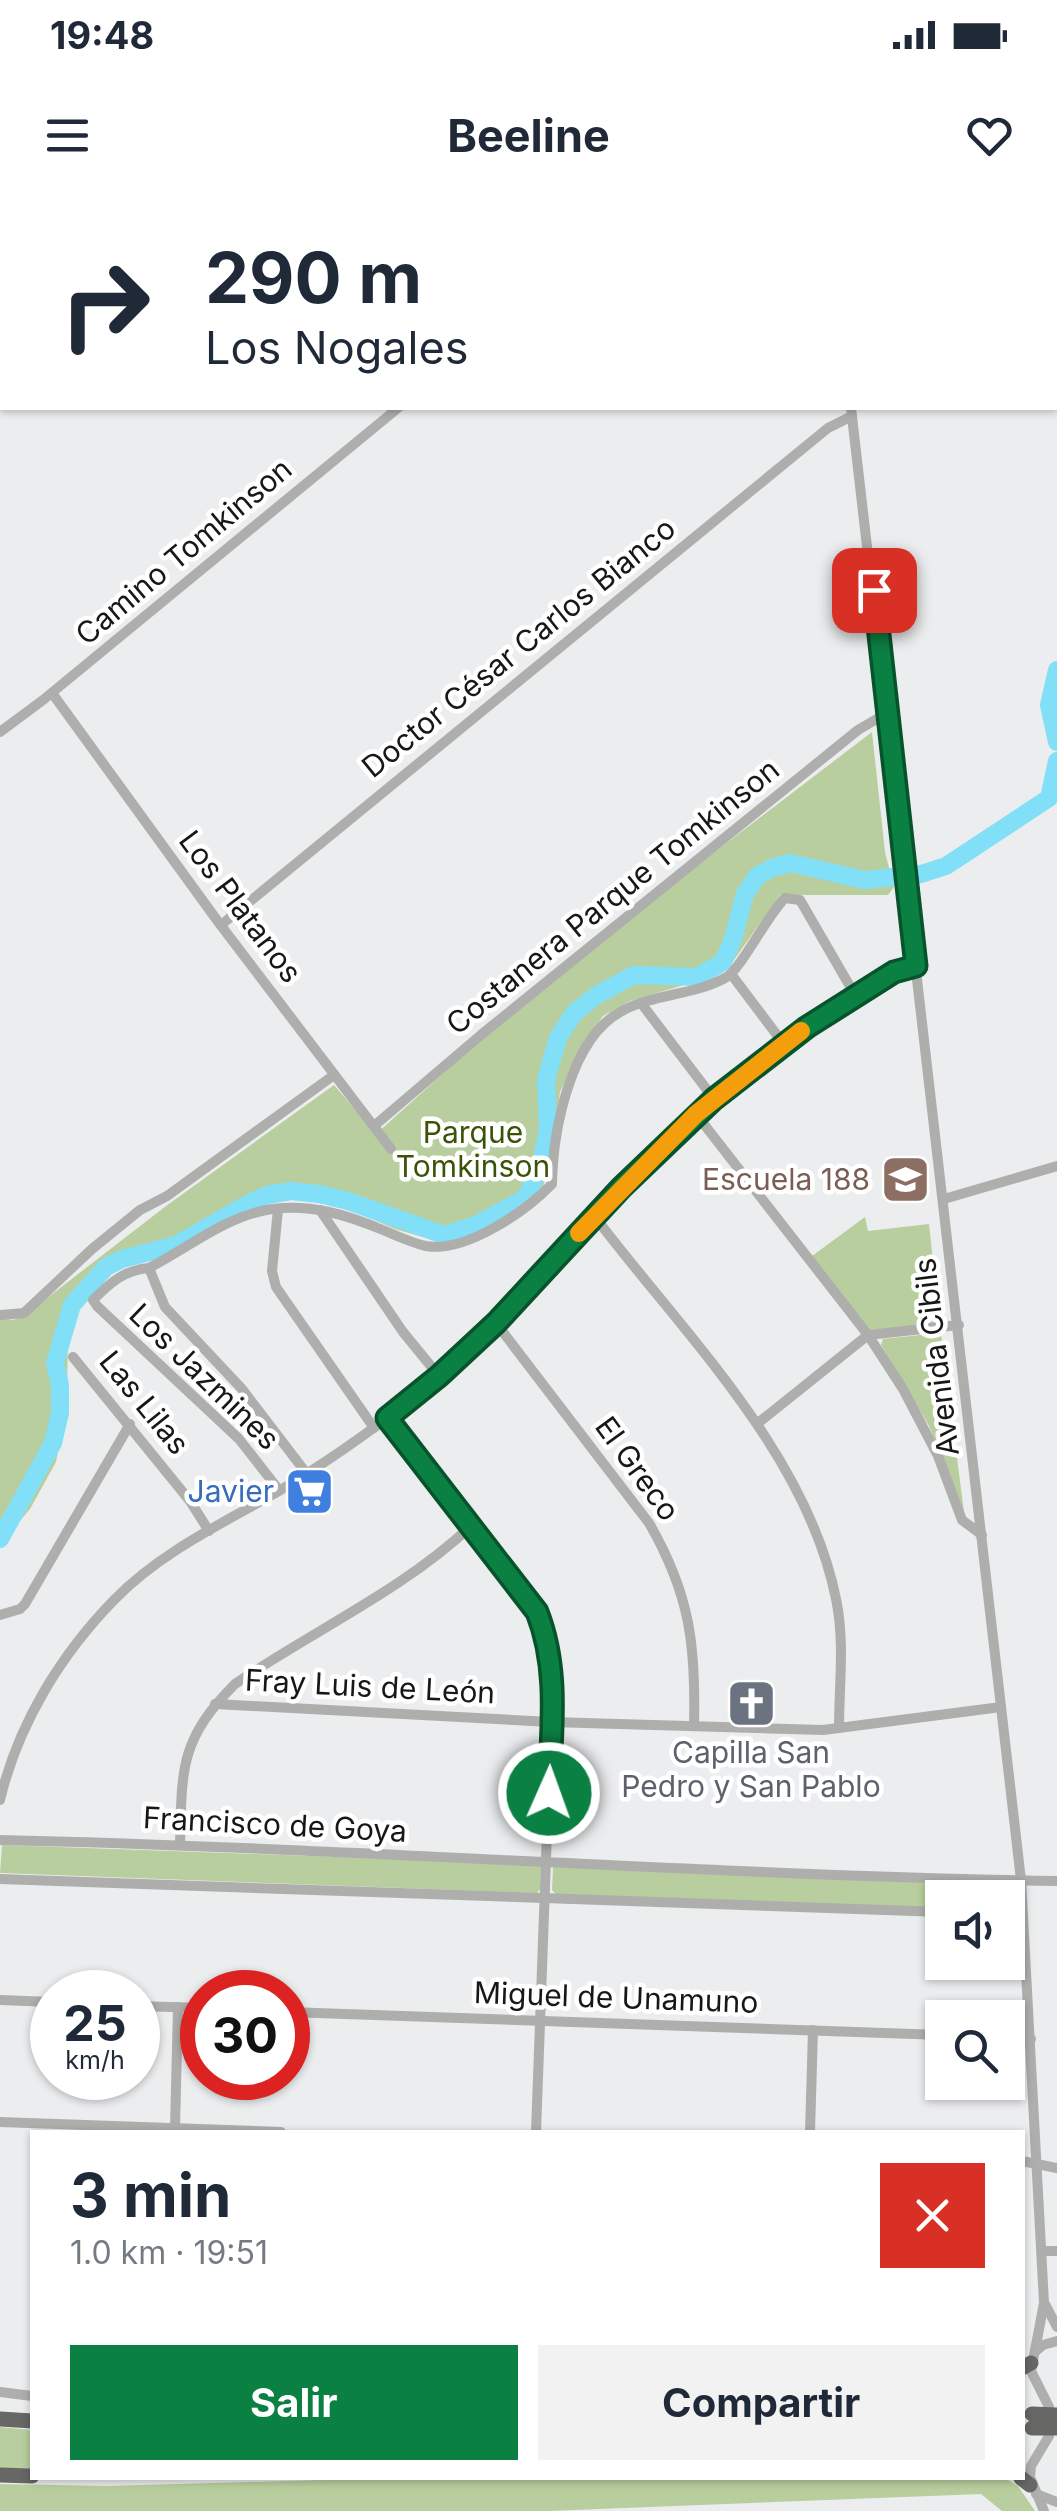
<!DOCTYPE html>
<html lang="es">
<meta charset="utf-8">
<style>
:root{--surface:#fff;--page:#f2f2f3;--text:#1f2937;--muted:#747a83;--accent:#0b8043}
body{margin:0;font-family:Inter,sans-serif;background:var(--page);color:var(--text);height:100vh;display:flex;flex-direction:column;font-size:38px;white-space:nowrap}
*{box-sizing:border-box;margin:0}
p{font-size:32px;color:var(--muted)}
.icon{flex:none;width:55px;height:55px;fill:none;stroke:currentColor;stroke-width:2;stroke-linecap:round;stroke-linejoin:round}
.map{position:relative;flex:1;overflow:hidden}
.panel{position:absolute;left:30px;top:1930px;width:995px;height:350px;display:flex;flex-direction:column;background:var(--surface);border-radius:0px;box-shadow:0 2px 8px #0004}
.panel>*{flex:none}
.top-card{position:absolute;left:0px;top:0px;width:1058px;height:210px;box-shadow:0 2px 8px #0004;background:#fff;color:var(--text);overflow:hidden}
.controls{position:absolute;left:925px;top:1680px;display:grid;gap:20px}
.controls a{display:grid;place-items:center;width:100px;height:100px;border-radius:0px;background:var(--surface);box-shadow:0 2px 8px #0004;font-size:50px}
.speed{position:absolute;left:30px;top:1770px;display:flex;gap:20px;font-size:50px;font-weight:700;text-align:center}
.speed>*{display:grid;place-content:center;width:130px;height:130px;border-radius:50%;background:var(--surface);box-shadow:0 2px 8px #0004;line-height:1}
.speed small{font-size:25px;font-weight:400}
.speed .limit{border:15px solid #d22;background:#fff;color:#111}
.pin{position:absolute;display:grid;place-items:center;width:85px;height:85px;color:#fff;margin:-42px;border-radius:20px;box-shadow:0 5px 15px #0006}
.me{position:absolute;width:110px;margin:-55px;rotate:2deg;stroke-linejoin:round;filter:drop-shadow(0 0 8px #0008)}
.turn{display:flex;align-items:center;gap:35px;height:210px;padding:0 40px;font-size:45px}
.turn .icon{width:130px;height:130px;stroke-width:2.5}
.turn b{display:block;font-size:70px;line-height:85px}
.round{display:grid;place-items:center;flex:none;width:105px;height:105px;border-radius:0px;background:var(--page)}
.overview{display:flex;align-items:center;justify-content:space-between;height:170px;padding:0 40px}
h1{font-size:60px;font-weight:700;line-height:75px}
.button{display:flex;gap:20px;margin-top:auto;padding:20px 40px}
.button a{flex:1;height:115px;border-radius:0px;background:var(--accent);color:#fff;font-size:40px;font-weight:700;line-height:115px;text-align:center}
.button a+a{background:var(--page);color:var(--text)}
.status{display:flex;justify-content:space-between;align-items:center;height:70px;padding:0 50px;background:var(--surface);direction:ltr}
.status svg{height:28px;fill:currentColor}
header{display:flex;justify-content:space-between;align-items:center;height:130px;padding:0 40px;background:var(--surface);font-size:45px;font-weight:700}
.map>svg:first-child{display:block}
.green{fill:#b9ce9e}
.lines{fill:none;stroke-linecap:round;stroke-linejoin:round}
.river{stroke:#81dff7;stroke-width:18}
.minor{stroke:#aeaead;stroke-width:10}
.highway{stroke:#676765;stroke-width:15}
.highway-bridge{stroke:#676765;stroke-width:15}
.route-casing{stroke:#07532c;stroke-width:25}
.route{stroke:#0b8043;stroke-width:18}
.slow{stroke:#f59e0b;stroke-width:18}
.labels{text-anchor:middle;stroke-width:9;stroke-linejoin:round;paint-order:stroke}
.street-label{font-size:30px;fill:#171718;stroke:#fff}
.park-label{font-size:30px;fill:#3b5306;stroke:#fff}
.education-label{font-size:30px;fill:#785e54;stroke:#fff;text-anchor:end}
.shop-label{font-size:30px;fill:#366cbe;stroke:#fff;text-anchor:end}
.worship-label{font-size:30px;fill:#5b616d;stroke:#fff}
</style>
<div class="status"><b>19:48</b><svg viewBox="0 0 49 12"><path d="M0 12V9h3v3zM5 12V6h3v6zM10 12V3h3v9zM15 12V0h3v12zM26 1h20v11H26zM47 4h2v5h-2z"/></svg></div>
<header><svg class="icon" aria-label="menu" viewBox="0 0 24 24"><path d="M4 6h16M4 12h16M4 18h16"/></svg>Beeline<svg class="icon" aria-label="heart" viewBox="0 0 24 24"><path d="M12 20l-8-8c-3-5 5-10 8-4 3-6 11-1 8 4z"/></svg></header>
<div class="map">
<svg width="1057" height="2311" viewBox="0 0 1057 2311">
<rect width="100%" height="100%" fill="#ecedef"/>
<!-- green -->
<g class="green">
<path d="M 872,532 L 885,652 L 894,687 L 888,695 L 780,695 L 729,767 L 714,776 L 630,801 L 603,816 L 582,846 L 560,892 L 550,967 L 543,986 L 512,1016 L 440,1042 L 395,1029 L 345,1007 L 288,996 L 264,1001 L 165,1055 L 117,1069 L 83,1101 L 68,1132 L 67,1200 L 56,1262 L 30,1309 L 0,1344 L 0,1118 L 13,1120 L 29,1112 L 166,1006 L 334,885 L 376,934 L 498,824 L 618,726 Z"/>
<path d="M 865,1017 L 868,1031 L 929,1024 L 940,1124 L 869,1130 L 812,1056 Z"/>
<path d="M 939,1133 L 941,1134 L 964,1312 L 929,1226 L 881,1145 L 883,1139 Z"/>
<path d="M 2,1645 L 537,1664 L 541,1667 L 540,1689 L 537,1693 L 0,1673 Z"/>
<path d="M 553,1667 L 1003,1684 L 1006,1697 L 942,1698 L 942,1708 L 556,1694 L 552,1690 Z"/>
<path d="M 0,2227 L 32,2230 L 32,2268 L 0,2268 Z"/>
<path d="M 394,2278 L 1005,2278 L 1018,2286 L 1035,2311 L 1002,2311 L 981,2294 L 548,2311 L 0,2311 L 0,2284 L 107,2286 Z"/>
</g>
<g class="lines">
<!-- river -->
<g class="river">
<path d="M 1057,470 L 1049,505 L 1057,542"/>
<path d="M 0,1339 L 53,1243 L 60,1213 L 60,1185 L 55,1163 L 72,1105 L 106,1067 L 122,1059 L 176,1045 L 244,1006 L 267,995 L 291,991 L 319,994 L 348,1001 L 444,1035 L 476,1025 L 526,998 L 541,964 L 548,929 L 546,880 L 558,838 L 574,813 L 597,795 L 634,775 L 697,777 L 723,762 L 733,739 L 745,694 L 757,676 L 772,668 L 790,663 L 865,680 L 921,674 L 946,666 L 1049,598 L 1057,561"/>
</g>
<!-- minor -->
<g class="minor">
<path d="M 351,0 L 355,2"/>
<path d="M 827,0 L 828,2"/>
<path d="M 42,2 L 45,0"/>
<path d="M 647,2 L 650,0"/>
<path d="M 0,36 L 2,34"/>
<path d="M 1055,100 L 1057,102"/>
<path d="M 851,208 L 1021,1680 L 1044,2103 L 1031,2171 L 1049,2207 L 1049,2236 L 1031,2266 L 1030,2277 L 1044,2311"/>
<path d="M 52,493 L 219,723 L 391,949"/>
<path d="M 0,532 L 43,500 L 398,208"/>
<path d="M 221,725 L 828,228 L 852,216"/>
<path d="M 731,774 L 783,843"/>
<path d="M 641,803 L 714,899"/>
<path d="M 696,914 L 868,1135 L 903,1189 L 938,1256 L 962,1320 L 982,1335"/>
<path d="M 374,926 L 482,834 L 858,530 L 887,513"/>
<path d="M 944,999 L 1057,966"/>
<path d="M 278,1009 L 272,1071 L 276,1087 L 374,1228"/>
<path d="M 320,1010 L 403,1132 L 439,1176"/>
<path d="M 595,1017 C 683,1133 807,1253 836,1399 C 845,1441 839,1486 839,1528"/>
<path d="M 149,1068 L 165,1107 L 242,1189 L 307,1274"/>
<path d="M 0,1115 L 24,1113 L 92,1049 L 140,1010 L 167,996 L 334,875"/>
<path d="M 496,1123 L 649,1323 C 690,1394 696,1445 694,1526"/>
<path d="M 73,1157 L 190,1301 L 209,1331"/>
<path d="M 387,1218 L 537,1412 L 546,1435 L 553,1469 L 536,1932"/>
<path d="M 758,1223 L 868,1135 L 959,1125"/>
<path d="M 279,1290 L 239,1239 L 97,1106 L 93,1100 C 110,1083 124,1070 149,1068 C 188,1048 228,1015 272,1009 C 312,1004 347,1015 383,1030 C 397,1036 412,1043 426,1046 C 466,1053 526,1011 552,984 C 553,931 570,838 622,811 C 653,794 694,795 725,778 C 741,770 767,715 785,698 L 800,700 L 855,795"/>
<path d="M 0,1415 L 20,1409 L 25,1404 L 130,1224"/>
<path d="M 215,1504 L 551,1522 L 823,1530 L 1001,1507"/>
<path d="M 0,1600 C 18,1524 61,1454 115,1399 C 161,1352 223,1323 279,1291 C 335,1257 389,1219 438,1177 C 505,1119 562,1050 622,987 C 687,919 758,859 836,808 C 860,792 887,770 916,766"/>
<path d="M 0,1640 C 352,1648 704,1675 1057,1681"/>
<path d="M 180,1645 C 182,1570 179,1540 235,1484 C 314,1430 402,1391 472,1325"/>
<path d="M 0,1679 L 942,1712"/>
<path d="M 0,1800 L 52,1802"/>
<path d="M 138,1806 L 202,1808"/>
<path d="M 288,1812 L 942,1835"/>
<path d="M 1008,1838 L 1031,1839"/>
<path d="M 0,1922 L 281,1932"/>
<path d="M 175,1928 L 178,1807"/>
<path d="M 810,1932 L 813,1830"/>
<path d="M 1022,1961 L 1057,1968"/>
<path d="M 1042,2051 L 1057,2051"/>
<path d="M 1045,2104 L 1057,2127"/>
<path d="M 1036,2151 L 1043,2145 L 1057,2141"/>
<path d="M 0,2192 L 32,2196"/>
<path d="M 1036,2294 L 1057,2302"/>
</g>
<!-- highway -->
<g class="highway">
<path d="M 1022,2168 L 1031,2163"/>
<path d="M 0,2219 L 32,2221"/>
<path d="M 0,2275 L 32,2276"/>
<path d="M 1021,2278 L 1030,2285"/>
</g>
<!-- highway-bridge -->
<g class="highway-bridge">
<path d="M 1032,2214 L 1057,2215"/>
<path d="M 1032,2228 L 1057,2228"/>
</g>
</g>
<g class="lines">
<defs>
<path id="route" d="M 549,1593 C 551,1532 560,1470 537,1412 L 387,1218 L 439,1176 L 496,1123 L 621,988 L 714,899 L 807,827 L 894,772 L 916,766 L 874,390"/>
</defs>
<!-- route casing -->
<use href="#route" class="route-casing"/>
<!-- route -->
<use href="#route" class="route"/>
<!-- slow -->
<path class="slow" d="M 579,1033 L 696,914 L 801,831"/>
</g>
<!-- icons -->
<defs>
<symbol id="school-square" viewBox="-11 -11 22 22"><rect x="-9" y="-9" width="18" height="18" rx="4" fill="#8d6e63" stroke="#fff"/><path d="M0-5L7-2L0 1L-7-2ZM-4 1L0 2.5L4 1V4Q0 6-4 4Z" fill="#fff"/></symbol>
<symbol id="supermarket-square" viewBox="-11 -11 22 22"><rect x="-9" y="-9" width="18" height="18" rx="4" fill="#3f7fe0" stroke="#fff"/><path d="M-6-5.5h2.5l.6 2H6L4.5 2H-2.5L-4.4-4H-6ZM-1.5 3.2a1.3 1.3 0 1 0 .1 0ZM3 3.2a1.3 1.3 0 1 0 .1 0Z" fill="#fff"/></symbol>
<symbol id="church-square" viewBox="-11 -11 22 22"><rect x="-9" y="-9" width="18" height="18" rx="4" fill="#6b7280" stroke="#fff"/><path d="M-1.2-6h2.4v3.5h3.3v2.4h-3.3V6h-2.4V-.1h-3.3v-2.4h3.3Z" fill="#fff"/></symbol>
</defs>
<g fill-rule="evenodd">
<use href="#school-square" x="878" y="952" width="55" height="55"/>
<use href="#supermarket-square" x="282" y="1264" width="55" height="55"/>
<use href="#church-square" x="724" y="1476" width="55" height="55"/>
</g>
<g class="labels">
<!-- street labels -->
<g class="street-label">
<text transform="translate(184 352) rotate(-40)" y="10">Camino Tomkinson</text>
<text transform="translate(519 448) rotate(-39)" y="10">Doctor César Carlos Bianco</text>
<text transform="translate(613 697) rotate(-39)" y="10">Costanera Parque Tomkinson</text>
<text transform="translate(240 707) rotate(53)" y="10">Los Platanos</text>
<text transform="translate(937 1157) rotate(-97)" y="10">Avenida Cibils</text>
<text transform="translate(204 1177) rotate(44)" y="10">Los Jazmines</text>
<text transform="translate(144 1203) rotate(51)" y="10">Las Lilas</text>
<text transform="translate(637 1269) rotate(54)" y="10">El Greco</text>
<text transform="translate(370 1487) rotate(3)" y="10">Fray Luis de León</text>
<text transform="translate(275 1625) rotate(3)" y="10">Francisco de Goya</text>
<text transform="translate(616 1798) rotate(2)" y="10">Miguel de Unamuno</text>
</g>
<!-- park labels -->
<g class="park-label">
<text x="473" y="943">Parque<tspan x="473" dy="34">Tomkinson</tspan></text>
</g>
<!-- education labels -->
<g class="education-label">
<text x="870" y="990">Escuela 188</text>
</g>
<!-- shop labels -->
<g class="shop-label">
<text x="274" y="1302">Javier</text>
</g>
<!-- worship labels -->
<g class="worship-label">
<text x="751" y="1563">Capilla San<tspan x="751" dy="34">Pedro y San Pablo</tspan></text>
</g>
</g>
</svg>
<div class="controls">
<a><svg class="icon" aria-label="sound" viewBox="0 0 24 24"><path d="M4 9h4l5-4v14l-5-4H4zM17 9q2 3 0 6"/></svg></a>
<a><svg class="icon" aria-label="search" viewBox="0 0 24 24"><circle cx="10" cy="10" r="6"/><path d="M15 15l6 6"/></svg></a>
</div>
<div class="speed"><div>25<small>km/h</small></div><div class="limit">30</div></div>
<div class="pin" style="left:874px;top:390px;background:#d93025"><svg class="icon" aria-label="arrive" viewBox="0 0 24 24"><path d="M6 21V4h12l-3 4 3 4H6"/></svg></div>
<svg class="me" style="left:549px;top:1593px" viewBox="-20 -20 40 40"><circle r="17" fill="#0b8043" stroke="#fff" stroke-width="3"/><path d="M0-11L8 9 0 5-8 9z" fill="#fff"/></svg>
<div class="top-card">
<div class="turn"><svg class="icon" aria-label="right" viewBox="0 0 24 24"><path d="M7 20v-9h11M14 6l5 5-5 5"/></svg><div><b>290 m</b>Los Nogales</div></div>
</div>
<section class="panel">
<div class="overview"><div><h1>3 min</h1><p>1.0 km · 19:51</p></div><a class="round" style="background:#d93025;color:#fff"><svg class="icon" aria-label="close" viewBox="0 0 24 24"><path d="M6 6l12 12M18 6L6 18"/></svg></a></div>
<div class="button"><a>Salir</a><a>Compartir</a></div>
</section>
</div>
